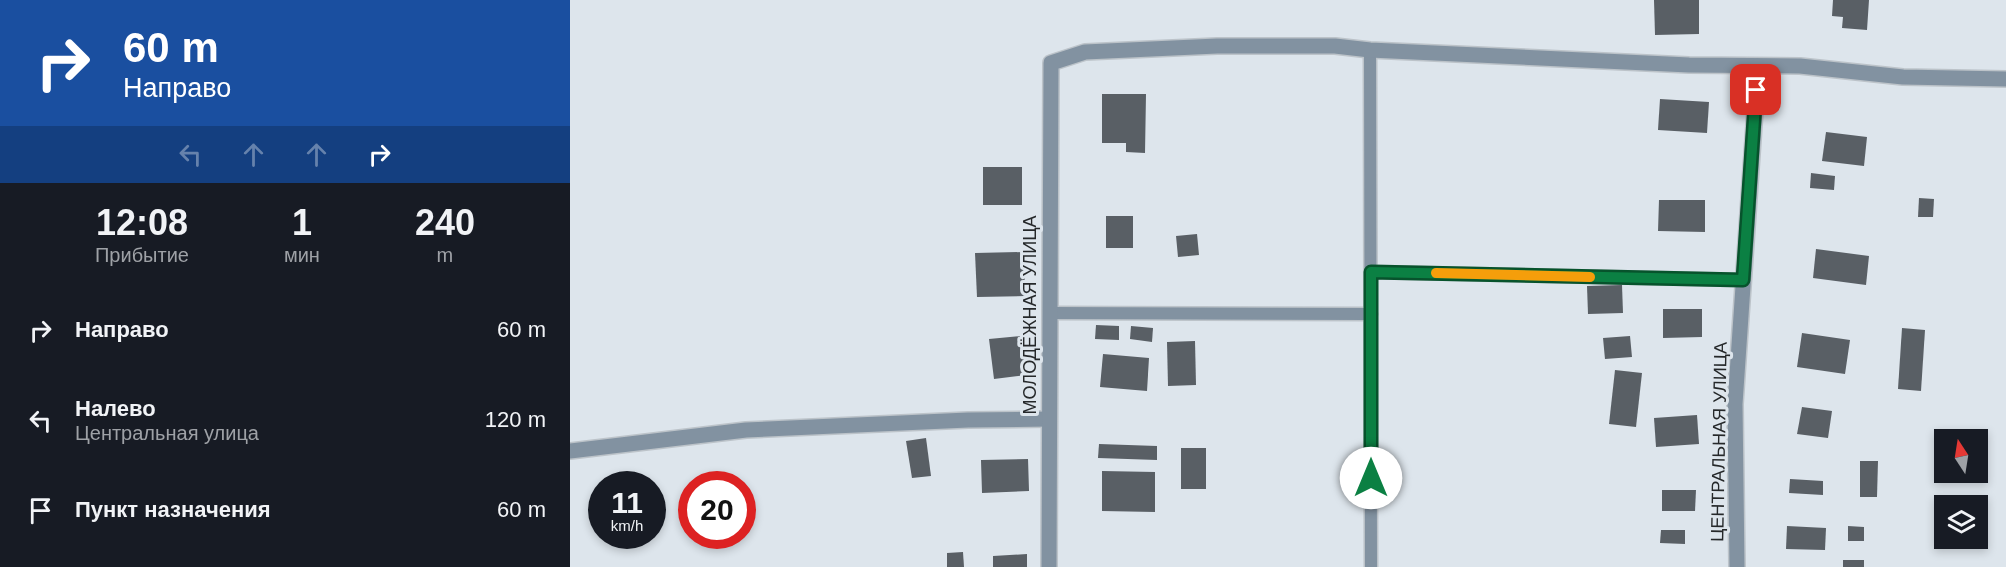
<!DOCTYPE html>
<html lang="ru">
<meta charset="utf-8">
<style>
:root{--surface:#171b24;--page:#242831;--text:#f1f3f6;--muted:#9ea1a6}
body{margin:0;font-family:Helvetica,sans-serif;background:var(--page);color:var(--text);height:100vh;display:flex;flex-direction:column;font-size:22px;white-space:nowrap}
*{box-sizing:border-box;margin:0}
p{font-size:20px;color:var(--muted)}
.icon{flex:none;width:33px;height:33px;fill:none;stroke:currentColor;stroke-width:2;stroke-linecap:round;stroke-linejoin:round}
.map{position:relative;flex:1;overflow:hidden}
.sheet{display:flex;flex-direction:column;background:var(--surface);width:570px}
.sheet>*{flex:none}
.guide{background:#1a4fa0;color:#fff;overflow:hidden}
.needle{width:39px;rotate:348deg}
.controls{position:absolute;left:1364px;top:429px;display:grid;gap:12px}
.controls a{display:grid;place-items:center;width:54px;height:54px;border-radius:0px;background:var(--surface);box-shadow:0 3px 9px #0003;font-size:30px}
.speed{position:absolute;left:18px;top:471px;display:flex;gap:12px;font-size:30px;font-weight:700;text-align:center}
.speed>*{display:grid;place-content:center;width:78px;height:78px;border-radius:50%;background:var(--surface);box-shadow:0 3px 9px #0003;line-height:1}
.speed small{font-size:15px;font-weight:400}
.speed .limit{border:9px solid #d22;background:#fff;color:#111}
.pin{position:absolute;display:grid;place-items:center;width:51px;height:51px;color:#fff;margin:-26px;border-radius:12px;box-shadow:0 3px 9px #0006}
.me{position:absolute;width:66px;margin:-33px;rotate:0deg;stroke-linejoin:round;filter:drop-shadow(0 0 4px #0008)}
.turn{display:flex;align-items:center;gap:21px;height:126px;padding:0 24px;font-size:27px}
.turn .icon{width:78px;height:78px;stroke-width:2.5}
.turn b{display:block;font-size:42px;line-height:51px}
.lanes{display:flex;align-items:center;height:57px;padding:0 24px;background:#0003;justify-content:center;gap:30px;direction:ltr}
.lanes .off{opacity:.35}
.eta{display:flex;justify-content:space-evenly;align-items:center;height:102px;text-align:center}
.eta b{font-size:36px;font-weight:600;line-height:42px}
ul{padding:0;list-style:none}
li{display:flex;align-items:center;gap:18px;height:90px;padding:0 24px}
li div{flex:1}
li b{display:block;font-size:22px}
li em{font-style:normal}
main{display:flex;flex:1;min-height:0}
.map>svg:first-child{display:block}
.building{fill:#595f65}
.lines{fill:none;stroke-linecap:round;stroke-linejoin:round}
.service-casing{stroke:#bcc3c9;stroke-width:15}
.minor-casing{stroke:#bcc3c9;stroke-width:18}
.service{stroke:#8292a1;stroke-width:12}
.minor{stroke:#8292a1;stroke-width:15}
.route-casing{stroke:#07532c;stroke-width:15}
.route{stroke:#0b8043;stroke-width:10}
.slow{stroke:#f59e0b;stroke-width:10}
.labels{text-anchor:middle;stroke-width:6;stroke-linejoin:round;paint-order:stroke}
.street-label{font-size:18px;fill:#25282a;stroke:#dde5ec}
</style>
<main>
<section class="sheet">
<div class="guide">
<div class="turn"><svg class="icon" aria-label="right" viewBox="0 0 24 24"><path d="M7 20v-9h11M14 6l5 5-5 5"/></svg><div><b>60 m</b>Направо</div></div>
<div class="lanes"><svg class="icon off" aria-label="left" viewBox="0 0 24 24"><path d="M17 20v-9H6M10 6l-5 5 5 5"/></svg><svg class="icon off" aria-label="ahead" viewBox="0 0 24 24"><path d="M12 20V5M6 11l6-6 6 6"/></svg><svg class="icon off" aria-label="ahead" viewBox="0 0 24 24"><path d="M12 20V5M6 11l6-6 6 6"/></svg><svg class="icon" aria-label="right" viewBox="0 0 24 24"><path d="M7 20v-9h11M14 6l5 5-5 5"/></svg></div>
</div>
<div class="eta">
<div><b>12:08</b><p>Прибытие</p></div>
<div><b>1</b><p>мин</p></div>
<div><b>240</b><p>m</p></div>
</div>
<ul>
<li><svg class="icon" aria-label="right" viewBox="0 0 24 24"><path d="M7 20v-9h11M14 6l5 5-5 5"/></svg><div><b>Направо</b></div><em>60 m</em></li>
<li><svg class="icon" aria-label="left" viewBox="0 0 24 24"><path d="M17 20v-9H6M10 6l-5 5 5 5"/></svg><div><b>Налево</b><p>Центральная улица</p></div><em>120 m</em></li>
<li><svg class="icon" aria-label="arrive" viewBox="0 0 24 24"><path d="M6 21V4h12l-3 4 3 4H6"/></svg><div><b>Пункт назначения</b></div><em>60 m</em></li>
</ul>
</section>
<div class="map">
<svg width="1436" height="567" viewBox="0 0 1436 567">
<rect width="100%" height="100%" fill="#dde5ec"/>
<!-- building -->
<g class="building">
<path d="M 1084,0 L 1129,0 L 1129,34 L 1085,35 Z"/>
<path d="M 1263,0 L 1299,0 L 1297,30 L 1272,28 L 1273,17 L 1262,16 Z"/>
<path d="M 532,94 L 576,94 L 575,153 L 556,152 L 556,143 L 532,143 Z"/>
<path d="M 1090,99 L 1139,102 L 1137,133 L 1088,130 Z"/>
<path d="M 1256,132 L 1297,137 L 1294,166 L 1252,161 Z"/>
<rect x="413" y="167" width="39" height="38"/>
<path d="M 1241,173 L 1265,176 L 1264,190 L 1240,188 Z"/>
<path d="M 1349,198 L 1364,199 L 1363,217 L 1348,217 Z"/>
<path d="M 1089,200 L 1135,200 L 1135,232 L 1088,231 Z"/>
<rect x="536" y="216" width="27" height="32"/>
<path d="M 627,234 L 629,255 L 608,257 L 606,236 Z"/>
<path d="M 1246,249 L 1299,256 L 1296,285 L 1243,278 Z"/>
<path d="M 454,252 L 455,296 L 407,297 L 405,253 Z"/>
<path d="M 1052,285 L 1053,313 L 1018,314 L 1017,286 Z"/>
<path d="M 1093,309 L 1132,309 L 1132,337 L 1093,338 Z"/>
<path d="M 526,325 L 549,326 L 549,340 L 525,339 Z"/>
<path d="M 561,326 L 583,328 L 582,342 L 560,339 Z"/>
<path d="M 1332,328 L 1355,330 L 1351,391 L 1328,389 Z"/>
<path d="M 1232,333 L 1280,340 L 1275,374 L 1227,367 Z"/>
<path d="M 452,336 L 457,375 L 424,379 L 419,339 Z"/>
<path d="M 1060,336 L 1062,357 L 1035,359 L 1033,338 Z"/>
<path d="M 625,341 L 626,385 L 598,386 L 597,342 Z"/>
<path d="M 533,354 L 579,358 L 577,391 L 530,387 Z"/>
<path d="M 1045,370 L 1072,373 L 1066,427 L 1039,424 Z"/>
<path d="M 1232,407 L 1262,411 L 1258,438 L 1227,434 Z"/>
<path d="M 1127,415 L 1129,444 L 1086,447 L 1084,418 Z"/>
<path d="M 356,438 L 361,476 L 342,478 L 336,441 Z"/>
<path d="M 529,444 L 587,446 L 587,460 L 528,458 Z"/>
<rect x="611" y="448" width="25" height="41"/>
<path d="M 458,459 L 459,491 L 412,493 L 411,460 Z"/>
<path d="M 1290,461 L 1308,461 L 1307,497 L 1290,497 Z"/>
<path d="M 532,471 L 585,472 L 585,512 L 532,511 Z"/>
<path d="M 1220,479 L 1253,481 L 1253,495 L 1219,493 Z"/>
<path d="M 1092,490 L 1126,490 L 1125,511 L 1092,511 Z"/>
<path d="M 1217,526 L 1256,528 L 1255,550 L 1216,549 Z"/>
<path d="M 1278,526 L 1294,527 L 1294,541 L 1278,541 Z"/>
<path d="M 1091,530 L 1115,530 L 1115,544 L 1090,543 Z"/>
<path d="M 393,552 L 394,567 L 377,567 L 377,553 Z"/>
<path d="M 457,554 L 457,567 L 423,567 L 423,556 Z"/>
<rect x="1273" y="560" width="21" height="7"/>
</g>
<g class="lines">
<defs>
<g id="service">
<path d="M 800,50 L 801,567"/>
<path d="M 801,272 L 1173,280"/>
<path d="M 480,313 L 801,314"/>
</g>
<g id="minor">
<path d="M 0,451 L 176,430 L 398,420 L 479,419"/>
<path d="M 479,567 L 481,63 L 515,52 L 647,46 L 765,46 L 800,50 L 1119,65 L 1230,66 L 1333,77 L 1436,79"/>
<path d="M 1167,567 L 1165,404 L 1188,66"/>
</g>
</defs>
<!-- service casing -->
<use href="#service" class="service-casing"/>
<!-- minor casing -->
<use href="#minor" class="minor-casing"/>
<!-- service -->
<use href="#service" class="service"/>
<!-- minor -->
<use href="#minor" class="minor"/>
</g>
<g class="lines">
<defs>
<path id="route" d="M 801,478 L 801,272 L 1173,280 L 1186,90"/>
</defs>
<!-- route casing -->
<use href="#route" class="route-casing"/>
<!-- route -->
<use href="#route" class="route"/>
<!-- slow -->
<path class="slow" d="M 866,273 L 1020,277"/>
</g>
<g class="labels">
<!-- street labels -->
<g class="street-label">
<text transform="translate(460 315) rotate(-90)" y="6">МОЛОДЁЖНАЯ УЛИЦА</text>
<text transform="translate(1149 442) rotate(-89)" y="6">ЦЕНТРАЛЬНАЯ УЛИЦА</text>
</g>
</g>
</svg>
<div class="controls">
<a><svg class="needle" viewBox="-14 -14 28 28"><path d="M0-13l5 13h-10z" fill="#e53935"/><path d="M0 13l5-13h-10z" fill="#9ea1a6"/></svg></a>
<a><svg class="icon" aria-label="layers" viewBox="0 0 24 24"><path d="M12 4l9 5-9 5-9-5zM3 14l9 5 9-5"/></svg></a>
</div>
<div class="speed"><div>11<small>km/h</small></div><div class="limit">20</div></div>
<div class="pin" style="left:1186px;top:90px;background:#d93025"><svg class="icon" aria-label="arrive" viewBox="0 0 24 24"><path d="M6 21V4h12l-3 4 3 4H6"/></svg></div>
<svg class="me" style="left:801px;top:478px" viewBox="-20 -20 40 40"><circle r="19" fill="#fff"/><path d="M0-13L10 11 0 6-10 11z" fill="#0b8043"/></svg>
</div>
</main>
